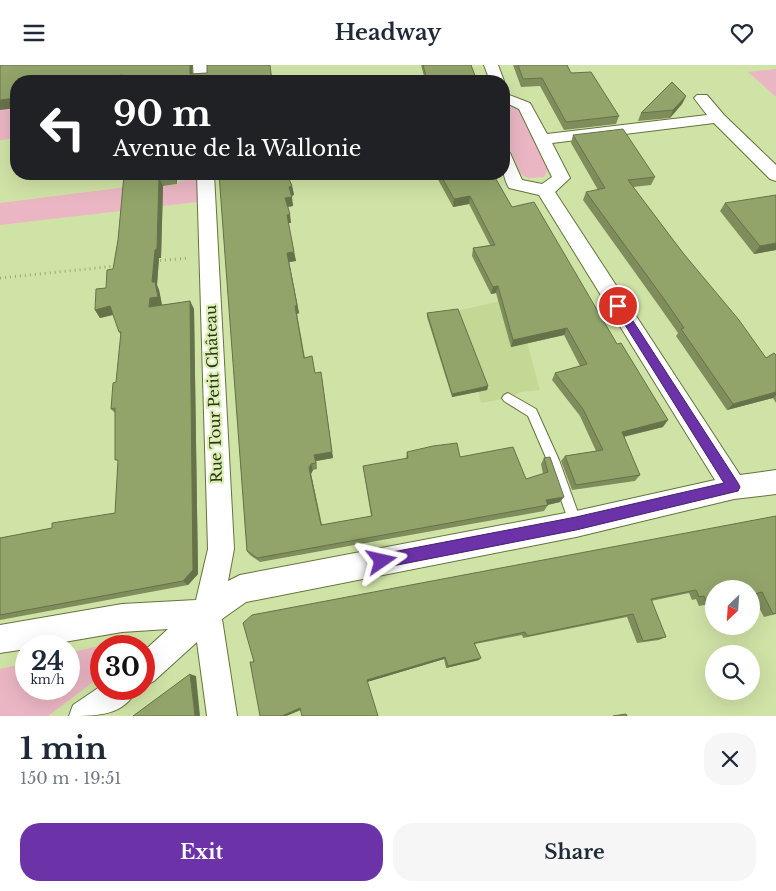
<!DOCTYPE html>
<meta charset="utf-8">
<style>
:root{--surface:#fff;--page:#f6f6f7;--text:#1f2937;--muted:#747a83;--accent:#6c32a8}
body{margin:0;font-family:"Libre Baskerville",serif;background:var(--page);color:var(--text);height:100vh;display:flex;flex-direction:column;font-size:19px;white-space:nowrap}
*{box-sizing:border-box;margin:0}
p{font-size:16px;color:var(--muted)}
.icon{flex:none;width:28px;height:28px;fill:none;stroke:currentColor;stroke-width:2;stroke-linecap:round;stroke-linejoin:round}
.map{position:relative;height:651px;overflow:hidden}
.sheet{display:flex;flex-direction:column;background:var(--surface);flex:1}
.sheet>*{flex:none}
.top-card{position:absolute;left:10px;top:10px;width:500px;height:105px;border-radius:20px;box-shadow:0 5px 20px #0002;background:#202124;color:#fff;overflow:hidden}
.needle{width:32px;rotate:205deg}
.fabs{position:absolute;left:705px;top:515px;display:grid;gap:10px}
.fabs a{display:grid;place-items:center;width:55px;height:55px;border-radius:50%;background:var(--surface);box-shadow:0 5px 20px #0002;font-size:25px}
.speed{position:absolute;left:15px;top:570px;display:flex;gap:10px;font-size:25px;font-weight:700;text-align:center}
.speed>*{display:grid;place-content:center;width:65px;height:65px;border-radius:50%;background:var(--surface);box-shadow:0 5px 20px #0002;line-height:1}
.speed small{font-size:12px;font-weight:400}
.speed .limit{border:8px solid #d22;background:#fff;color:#111}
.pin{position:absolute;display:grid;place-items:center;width:42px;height:42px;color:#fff;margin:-21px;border:2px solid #fff;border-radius:50%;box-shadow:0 1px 5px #0007}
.me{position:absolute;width:55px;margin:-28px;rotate:79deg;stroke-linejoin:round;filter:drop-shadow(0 0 4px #0008)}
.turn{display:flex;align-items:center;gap:18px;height:105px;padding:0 20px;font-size:22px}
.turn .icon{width:65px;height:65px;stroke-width:2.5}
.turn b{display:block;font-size:35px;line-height:42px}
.round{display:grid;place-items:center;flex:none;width:52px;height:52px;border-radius:20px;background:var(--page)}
.head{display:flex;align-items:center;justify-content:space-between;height:85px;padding:0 20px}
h1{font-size:30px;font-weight:700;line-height:38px}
.button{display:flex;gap:10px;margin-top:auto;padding:10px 20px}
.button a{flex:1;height:58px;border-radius:20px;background:var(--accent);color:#fff;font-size:20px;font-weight:700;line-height:58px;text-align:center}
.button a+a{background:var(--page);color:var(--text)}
header{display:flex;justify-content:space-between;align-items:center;height:65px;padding:0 20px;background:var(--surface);font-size:22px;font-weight:700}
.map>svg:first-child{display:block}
.built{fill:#c2d894}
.green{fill:#ebb6c3}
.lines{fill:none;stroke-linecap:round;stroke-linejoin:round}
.service-casing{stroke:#64743c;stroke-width:2}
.minor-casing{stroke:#64743c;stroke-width:2}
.path{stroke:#9aa978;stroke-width:3;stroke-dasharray:1 4;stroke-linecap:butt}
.service{fill:#fff;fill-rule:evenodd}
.minor{fill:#fff;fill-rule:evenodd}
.wall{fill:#7e8d5b}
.shaded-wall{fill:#66734a}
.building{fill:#92a46a;stroke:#66734a}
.route{fill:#6c32a8;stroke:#46206d}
.labels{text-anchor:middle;stroke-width:4.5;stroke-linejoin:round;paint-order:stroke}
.street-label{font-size:15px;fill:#2d341c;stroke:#ddf0b3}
</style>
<header><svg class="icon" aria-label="menu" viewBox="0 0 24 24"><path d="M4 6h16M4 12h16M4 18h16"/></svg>Headway<svg class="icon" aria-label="heart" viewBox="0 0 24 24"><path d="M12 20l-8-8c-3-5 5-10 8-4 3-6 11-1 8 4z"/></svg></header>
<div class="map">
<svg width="776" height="651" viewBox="0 0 776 651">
<rect width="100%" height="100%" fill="#d0e3a6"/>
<!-- built -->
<path class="built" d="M 515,233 L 540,325 L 521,327 L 508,333 L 481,338 L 456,246 Z"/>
<!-- green -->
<g class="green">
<path d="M 776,4 L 776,32 L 748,7 Z"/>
<path d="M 504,39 L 518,44 L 548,105 L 544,112 L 528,113 L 521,109 L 504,73 Z"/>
<path d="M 16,40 L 16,73 L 0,75 L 0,42 Z"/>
<path d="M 205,113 L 206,136 L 0,160 L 0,138 L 127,122 L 127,126 L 178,119 L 179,116 Z"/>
<path d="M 127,574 L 127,581 L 101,581 L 101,611 L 48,651 L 0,651 L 0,604 L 26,598 L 26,624 L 69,624 L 69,588 Z"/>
</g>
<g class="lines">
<defs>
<path id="service" d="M 508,328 L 536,344 L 559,395 L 582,459 L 581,463 L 576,465 L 571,463 L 547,395 L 528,351 L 504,336 L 502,333 L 504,330 Z"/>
<g id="minor">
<path d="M 193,0 L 207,0 L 208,16 L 194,16 Z"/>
<path d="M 484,0 L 498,0 L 504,16 L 504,17 L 490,16 Z"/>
<path d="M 504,28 L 530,38 L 547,69 L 707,50 L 694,33 L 697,30 L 707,30 L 724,50 L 776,100 L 776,116 L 770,114 L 714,58 L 552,78 L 570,113 L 555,127 L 740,410 L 776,405 L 776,429 L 734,434 L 576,472 L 246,537 L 222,554 L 237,651 L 207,651 L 197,577 L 154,616 L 144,621 L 144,586 L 168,564 L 122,567 L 41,581 L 26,581 L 26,584 L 0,588 L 0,560 L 122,539 L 196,535 L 208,484 L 197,109 L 214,109 L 234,484 L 228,516 L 240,510 L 576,446 L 715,415 L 539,130 L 509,123 C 502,111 503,101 504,87 L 510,88 L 522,115 L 542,119 L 552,112 L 519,44 L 504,37 Z"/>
<path d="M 101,621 L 101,624 L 137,624 C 124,651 97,651 69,651 L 73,640 Z"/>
</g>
</defs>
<!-- service casing -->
<use href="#service" class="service-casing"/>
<!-- minor casing -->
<use href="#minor" class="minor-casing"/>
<!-- path -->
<g class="path">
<path d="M 155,196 L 188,193"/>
<path d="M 0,213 L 116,201"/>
</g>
<!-- service -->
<use href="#service" class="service"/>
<!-- minor -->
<use href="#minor" class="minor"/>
</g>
<!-- wall -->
<g class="wall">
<path d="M 0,0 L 192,0 L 192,9 L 272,16 L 16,16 Z"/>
<path d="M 421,0 L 471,0 L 477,16 L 425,15 Z"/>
<path d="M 513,0 L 567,0 L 571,8 L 619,51 L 616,59 L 564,65 L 540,21 L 521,22 Z"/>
<path d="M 686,31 L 682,39 L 670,53 L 638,56 L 641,48 Z"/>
<path d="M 573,70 L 655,112 L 651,120 L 633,122 L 683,188 L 766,293 L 776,290 L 776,338 L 773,333 L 727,345 L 676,271 L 678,268 L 659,241 L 583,135 L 586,127 L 598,125 L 571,78 Z"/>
<path d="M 177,109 L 177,119 L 163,121 L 161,193 L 159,193 L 157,220 L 159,225 L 162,240 L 190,236 L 194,244 L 198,509 L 188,520 L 0,555 L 0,473 L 52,463 L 115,448 L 118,398 L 115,348 L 111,344 L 116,317 L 121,271 L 113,250 L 100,253 L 95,245 L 106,223 L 113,204 L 118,175 L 124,110 Z"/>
<path d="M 219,109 L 292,121 L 294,130 L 291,131 L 293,141 L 287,142 L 291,158 L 288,158 L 296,196 L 289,197 L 299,248 L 297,249 L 305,293 L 315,308 L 333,393 L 316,396 L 317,404 L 313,405 L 311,409 L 322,460 L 371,451 L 363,401 L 406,394 L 407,387 L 460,392 L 526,414 L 543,409 L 541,399 L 544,393 L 560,437 L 548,440 L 544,446 L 260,497 L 250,490 L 247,486 Z"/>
<path d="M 435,109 L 493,109 L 512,142 L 663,362 L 624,372 L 640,410 L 635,416 L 572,425 L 561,396 L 565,391 L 596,386 L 580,351 L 552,315 L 555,308 L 580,301 L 564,270 L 511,282 L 496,228 L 491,229 L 472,191 L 473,183 L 490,180 L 469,139 L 453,142 Z"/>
<path d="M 725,138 L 776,185 L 754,189 L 720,146 Z"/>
<path d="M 427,248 L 488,321 L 487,325 L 452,332 L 427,252 Z"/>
<path d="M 776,451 L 776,549 L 764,552 L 753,531 L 751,531 L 751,524 L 714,524 L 714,538 L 699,541 L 696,534 L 692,535 L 689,528 L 651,536 L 666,572 L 659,575 L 637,578 L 627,552 L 523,573 L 522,570 L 475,579 L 479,595 L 446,603 L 444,594 L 367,617 L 286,651 L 260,651 L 254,597 Z"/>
</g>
<!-- shaded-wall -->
<g class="shaded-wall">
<path d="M 190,0 L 192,0 L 193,16 L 190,9 Z"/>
<path d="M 686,31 L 682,39 L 670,53 L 673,45 Z"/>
<path d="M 16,33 L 16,43 L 0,45 L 0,35 Z"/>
<path d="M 174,109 L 177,109 L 177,119 L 174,110 Z"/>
<path d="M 159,112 L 163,121 L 161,193 L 159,193 L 157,220 L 159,225 L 162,240 L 149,242 L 152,217 Z"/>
<path d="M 292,121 L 294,130 L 290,131 L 289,122 Z"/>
<path d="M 470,131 L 469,139 L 453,142 L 454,134 Z"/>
<path d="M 292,132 L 293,141 L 286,142 L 285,133 Z"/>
<path d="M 290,149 L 291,158 L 288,158 L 287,150 Z"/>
<path d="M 776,178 L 776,185 L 754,189 L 760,181 Z"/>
<path d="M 294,187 L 296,196 L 289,197 L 299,248 L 297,249 L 287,188 Z"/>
<path d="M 498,221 L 496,228 L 491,229 L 493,222 Z"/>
<path d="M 190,236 L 194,244 L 198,509 L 188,520 L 183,516 Z"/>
<path d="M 110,241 L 116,249 L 100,253 L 95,245 Z"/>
<path d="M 567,263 L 564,270 L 511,282 L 513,275 Z"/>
<path d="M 322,314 L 333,393 L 316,396 L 317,404 L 314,390 Z"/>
<path d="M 488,321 L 487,325 L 452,332 L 452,329 Z"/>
<path d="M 776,327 L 776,330 L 773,333 L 727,345 L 733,339 Z"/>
<path d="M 668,355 L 663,362 L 617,373 L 622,367 Z"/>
<path d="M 311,399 L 313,405 L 311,409 L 323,465 L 309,403 Z"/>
<path d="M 564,432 L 560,437 L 542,441 L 546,435 Z"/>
<path d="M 445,592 L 444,594 L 367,617 L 367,615 Z"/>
<path d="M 481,593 L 479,595 L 446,603 L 448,601 Z"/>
<path d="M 190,609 L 196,611 L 200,651 L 195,651 Z"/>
<path d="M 300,643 L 303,644 L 286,651 L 282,651 Z"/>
</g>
<!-- building -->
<g class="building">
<path d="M 0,0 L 190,0 L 190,9 L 207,8 L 207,0 L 270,0 L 272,16 L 122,16 L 123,10 L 65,16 L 16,16 L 16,33 L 0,35 Z"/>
<path d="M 423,0 L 471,0 L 477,16 L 409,16 L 427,15 Z"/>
<path d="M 518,0 L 567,0 L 571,8 L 591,7 L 619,51 L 566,57 L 542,13 L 523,14 Z"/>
<path d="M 672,17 L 686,31 L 673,45 L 641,48 Z"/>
<path d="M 623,64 L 655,112 L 628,115 L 683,188 L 739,255 L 766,293 L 774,288 L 776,290 L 776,327 L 733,339 L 681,264 L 684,263 L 664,234 L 586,127 L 605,123 L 573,70 Z"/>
<path d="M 135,109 L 174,109 L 174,110 L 159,112 L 157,184 L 155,185 L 152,217 L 155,217 L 158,232 L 150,233 L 149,242 L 190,236 L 193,505 L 183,516 L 0,550 L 0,473 L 52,463 L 52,458 L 115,448 L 118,395 L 115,395 L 115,343 L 111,344 L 113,318 L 116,317 L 121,267 L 119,267 L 110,241 L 95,245 L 96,224 L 106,223 L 107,205 L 113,204 L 118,175 L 124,110 Z"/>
<path d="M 219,109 L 287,109 L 292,121 L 289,122 L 292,132 L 285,133 L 290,149 L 287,150 L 294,187 L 287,188 L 297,240 L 295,241 L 304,293 L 312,291 L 315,308 L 321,307 L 332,387 L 314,390 L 316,398 L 311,399 L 309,403 L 321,460 L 372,451 L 363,401 L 408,393 L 407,387 L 433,381 L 457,378 L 460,392 L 513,382 L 526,414 L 548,407 L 544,393 L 550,392 L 564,432 L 546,435 L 548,440 L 257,493 L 247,486 Z"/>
<path d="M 440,109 L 493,109 L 512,142 L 534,137 L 617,279 L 621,278 L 668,355 L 622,367 L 640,410 L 576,420 L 565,391 L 603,385 L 583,344 L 555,308 L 587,299 L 567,263 L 513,275 L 498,221 L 493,222 L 473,183 L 495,180 L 470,131 L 454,134 Z"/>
<path d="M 776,130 L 776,178 L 760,181 L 725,138 Z"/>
<path d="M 458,244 L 488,321 L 452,329 L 427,248 Z"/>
<path d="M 776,451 L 776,548 L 773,549 L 762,527 L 751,530 L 751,524 L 714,524 L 714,537 L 707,538 L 704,531 L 699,532 L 696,525 L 651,534 L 666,572 L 643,576 L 633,549 L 527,571 L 525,567 L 474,578 L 481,593 L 448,601 L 445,592 L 367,615 L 378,651 L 302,651 L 300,643 L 282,651 L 260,651 L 250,597 L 254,597 L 243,558 L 252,550 Z"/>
<path d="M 190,609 L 195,651 L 133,651 Z"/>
<path d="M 626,649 L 627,651 L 613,651 Z"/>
</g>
<!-- route -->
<path class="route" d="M 618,237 L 622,239 L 738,418 L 740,422 L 738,426 L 576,465 L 382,503 L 378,501 L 376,496 L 378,491 L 382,489 L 576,452 L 724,418 L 615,244 L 613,241 Z"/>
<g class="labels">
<!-- street labels -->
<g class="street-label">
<text transform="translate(214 329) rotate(-92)" y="5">Rue Tour Petit Château</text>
</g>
</g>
</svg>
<div class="fabs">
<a><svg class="needle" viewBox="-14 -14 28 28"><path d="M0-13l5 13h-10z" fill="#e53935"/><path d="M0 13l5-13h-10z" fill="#747a83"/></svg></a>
<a><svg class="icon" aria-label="search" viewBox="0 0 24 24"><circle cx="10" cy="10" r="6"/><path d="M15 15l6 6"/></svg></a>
</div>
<div class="speed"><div>24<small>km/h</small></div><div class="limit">30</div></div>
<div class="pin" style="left:618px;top:241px;background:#d93025"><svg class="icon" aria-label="arrive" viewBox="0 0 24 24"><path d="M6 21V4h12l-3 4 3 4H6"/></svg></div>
<svg class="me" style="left:382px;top:496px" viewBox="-20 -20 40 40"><path d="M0-17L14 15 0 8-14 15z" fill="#6c32a8" stroke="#fff" stroke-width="4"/></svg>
<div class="top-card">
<div class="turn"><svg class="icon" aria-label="left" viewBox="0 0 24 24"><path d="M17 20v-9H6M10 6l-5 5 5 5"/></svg><div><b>90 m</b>Avenue de la Wallonie</div></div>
</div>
</div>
<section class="sheet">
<div class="head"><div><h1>1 min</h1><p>150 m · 19:51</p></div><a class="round"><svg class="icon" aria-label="close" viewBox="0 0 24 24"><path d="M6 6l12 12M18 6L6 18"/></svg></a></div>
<div class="button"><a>Exit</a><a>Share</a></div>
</section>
